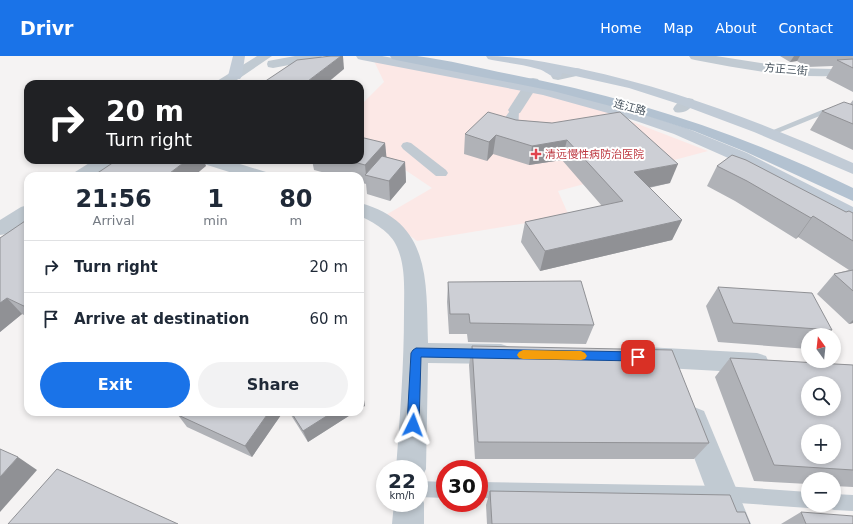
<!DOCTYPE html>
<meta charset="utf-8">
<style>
:root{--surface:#fff;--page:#f2f2f3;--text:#1f2937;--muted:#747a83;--line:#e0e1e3;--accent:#1a73e8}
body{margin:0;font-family:"DejaVu Sans","Noto Sans SC",sans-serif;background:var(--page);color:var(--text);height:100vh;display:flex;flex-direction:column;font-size:15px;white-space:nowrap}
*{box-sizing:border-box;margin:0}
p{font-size:13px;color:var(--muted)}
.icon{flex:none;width:22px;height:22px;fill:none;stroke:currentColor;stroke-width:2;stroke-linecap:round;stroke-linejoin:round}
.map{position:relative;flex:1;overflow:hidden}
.drawer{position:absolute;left:24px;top:116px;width:340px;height:244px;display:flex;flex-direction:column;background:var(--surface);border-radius:12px;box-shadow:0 2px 6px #0003}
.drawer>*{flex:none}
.guide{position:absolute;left:24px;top:24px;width:340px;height:84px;border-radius:12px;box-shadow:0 2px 6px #0003;background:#202124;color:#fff;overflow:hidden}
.needle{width:26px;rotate:345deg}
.tools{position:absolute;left:801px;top:272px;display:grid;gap:8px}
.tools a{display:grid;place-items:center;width:40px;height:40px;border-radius:50%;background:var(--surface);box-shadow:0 2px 6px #0003;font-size:20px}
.speed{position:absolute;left:376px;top:404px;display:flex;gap:8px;font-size:20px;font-weight:700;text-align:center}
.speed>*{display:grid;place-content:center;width:52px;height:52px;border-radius:50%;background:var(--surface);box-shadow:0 2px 6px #0003;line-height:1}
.speed small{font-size:10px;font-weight:400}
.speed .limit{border:6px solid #d22;background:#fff;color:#111}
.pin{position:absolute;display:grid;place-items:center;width:34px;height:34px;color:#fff;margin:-17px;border-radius:8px;box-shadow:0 2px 6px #0006}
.me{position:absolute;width:44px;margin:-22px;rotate:3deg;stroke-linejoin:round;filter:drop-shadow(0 0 3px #0008)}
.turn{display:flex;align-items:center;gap:14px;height:84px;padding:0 16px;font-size:18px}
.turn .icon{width:52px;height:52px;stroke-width:2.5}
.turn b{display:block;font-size:28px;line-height:34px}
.eta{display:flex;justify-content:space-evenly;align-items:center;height:68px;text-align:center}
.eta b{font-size:24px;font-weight:700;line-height:28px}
.action{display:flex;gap:8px;margin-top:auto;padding:8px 16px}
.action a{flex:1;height:46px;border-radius:24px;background:var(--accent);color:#fff;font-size:16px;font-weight:700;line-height:46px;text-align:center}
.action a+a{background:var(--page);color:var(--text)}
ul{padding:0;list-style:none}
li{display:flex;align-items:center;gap:12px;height:52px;padding:0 16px;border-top:1px solid var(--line)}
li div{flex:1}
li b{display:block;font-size:15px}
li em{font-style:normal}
header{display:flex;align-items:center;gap:24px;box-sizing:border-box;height:56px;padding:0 20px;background:var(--accent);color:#fff}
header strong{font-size:19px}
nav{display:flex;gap:22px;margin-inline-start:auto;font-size:14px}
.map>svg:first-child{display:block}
.medical{fill:#fce8e6}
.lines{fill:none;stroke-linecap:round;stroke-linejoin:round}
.service{fill:#c1cad2;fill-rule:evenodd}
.pedestrian{fill:#c1cad2;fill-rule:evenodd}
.minor{fill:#c1cad2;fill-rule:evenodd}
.tertiary{fill:#c1cad2;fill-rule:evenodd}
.secondary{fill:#c1cbd6;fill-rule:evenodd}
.primary{fill:#b3c2d1;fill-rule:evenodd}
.wall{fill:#b0b2b7}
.shaded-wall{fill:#909195}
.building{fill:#cdcfd5;stroke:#909195;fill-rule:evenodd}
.route{fill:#1a73e8;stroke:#114b97}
.slow{fill:#f59e0b}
.health-dot{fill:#e0444e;stroke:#fff;stroke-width:1.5}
.labels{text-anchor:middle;stroke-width:4;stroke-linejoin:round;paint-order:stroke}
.far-street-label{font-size:11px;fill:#4a5661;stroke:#fff}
.far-health-label{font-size:11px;fill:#be3a42;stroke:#fff;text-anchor:start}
</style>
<header>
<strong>Drivr</strong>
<nav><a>Home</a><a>Map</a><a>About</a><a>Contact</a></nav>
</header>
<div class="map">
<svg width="853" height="468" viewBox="0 0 853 468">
<rect width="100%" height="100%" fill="#f5f3f3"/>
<!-- medical -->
<path class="medical" d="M 374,5 L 581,46 L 708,95 L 558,135 L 569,160 L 417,185 L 384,160 L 432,132 L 386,101 L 360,93 L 360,50 L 384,26 Z"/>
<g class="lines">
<!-- service -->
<g class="service">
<path d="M 512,52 L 518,52 L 519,54 L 518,79 L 514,82 L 496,77 L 495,75 ZM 510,66 L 510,75 L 504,74 Z"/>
<path d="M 822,54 L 853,66 L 853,72 L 822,59 L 773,79 L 767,79 L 766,77 Z"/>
<path d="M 419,425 L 445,426 L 445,442 L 419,441 Z"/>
<path d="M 479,426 L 724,430 L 808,436 L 808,449 L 814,449 L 808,452 L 724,446 L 479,442 Z"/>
<path d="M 834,438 L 853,439 L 853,455 L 834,454 L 828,452 L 827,449 L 834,449 Z"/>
</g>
<!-- pedestrian -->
<path class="pedestrian" d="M 407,86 L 411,87 L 446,114 L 448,117 L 446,120 L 436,120 L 403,93 L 401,90 L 403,87 Z"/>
<!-- minor -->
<g class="minor">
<path d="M 689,0 L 716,0 L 794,12 L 833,13 L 853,11 L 853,19 C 799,24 748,14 695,4 L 691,3 Z"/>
<path d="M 576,12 L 581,13 L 583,16 L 581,19 L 558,24 L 553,23 L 551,20 L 553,17 Z"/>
<path d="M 533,22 L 538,23 L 540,26 L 522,54 L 520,57 L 515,58 L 510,57 L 508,54 L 528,23 Z"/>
<path d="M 688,42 L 693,43 L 695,46 C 690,54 684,58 675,56 L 673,53 C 676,47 681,43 688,42 Z"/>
<path d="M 202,104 L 227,104 L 266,116 L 269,120 L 242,120 L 204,108 Z"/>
<path d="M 360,147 C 432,166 426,227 428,287 L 501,288 L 510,291 L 513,298 L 510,305 L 501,308 L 428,307 L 426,413 L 421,423 L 419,424 L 419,413 L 396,413 C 400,361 404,309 404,257 C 404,235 406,211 397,191 C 391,176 373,166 360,160 Z"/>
<path d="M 646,291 L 757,297 L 766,300 L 769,307 L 766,314 L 757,317 L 646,311 L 637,308 L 634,301 L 637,294 Z"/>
<path d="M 694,351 L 704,355 L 751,468 L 719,468 L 680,364 L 684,355 Z"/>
<path d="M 419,436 L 424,447 L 424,468 L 392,468 L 394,447 L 419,447 Z"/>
</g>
<!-- tertiary -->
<g class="tertiary">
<path d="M 257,0 L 272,0 L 231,28 L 215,28 L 217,25 Z"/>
<path d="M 295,0 L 322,0 L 320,3 L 316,4 L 273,12 L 268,11 L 267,8 L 268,5 Z"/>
<path d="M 94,104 L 114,104 L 112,108 L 93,120 L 72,120 L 75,116 Z"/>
<path d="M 28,149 L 28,164 L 7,178 L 0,179 L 0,164 L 21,151 Z"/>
</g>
<!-- secondary -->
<g class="secondary">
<path d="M 233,0 L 245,0 L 242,20 L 240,23 L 230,23 L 228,20 Z"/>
<path d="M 356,0 L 382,0 L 545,31 L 643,58 L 686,72 L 747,97 L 853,151 L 853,165 L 846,163 L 735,105 L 674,78 L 633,64 L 543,39 L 362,4 L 358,3 Z"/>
<path d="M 486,0 C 519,0 549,7 581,13 C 676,33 765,68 853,107 L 853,118 L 754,76 L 682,49 L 629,32 L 562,17 L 561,21 C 551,23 547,15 538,13 C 523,8 507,7 492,4 L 488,3 Z"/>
</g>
<!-- primary -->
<path class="primary" d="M 390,0 C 399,0 408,0 417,0 C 448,4 479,12 509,18 C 629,41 743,78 853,132 L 853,145 L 746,96 L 694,75 L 641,58 L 553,35 L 396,4 L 392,3 Z"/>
</g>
<!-- wall -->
<g class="wall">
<path d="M 780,0 L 853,0 L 853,36 L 826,22 L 833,10 L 807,11 L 797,5 L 790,6 Z"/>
<path d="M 853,44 L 853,94 L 810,74 L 822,55 L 850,48 Z"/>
<path d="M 516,64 L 552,67 L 670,127 L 649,132 L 682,164 L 672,184 L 540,215 L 521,186 L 525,166 L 602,150 L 562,104 L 529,109 L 493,98 L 487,105 L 464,98 L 465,78 Z"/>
<path d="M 385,87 L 386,101 L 405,106 L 406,126 L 390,145 L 367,138 L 366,128 L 360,126 L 360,120 L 337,120 L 314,114 L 312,104 L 360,104 Z"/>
<path d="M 717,110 L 846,156 L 853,157 L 853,267 L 849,268 L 817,238 L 834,218 L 849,214 L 798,181 L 796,183 L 735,145 L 707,130 Z"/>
<path d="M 28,163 L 28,261 L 22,258 L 0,276 L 0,182 Z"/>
<path d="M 448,226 L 594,269 L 586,288 L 468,286 L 467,278 L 449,278 L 447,246 Z"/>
<path d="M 718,231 L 832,274 L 827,279 L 808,279 L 808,293 L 718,286 L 706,250 Z"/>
<path d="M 472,290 L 709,387 L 694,403 L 475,403 L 469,309 Z"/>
<path d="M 730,302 L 853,309 L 853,431 L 834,430 L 834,423 L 808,423 L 808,428 L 754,425 L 715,321 Z"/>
<path d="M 283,356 L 252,401 L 187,371 L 178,359 Z"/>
<path d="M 289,356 L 355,356 L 308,386 Z"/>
<path d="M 490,435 L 737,456 L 750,468 L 487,468 L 486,449 Z"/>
<path d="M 801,456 L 853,468 L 781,468 Z"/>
</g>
<!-- shaded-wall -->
<g class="shaded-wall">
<path d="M 341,0 L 343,0 L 344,13 L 326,28 L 304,28 Z"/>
<path d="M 794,0 L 800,0 L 797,5 L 790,6 Z"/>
<path d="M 496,79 L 493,98 L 487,105 L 489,86 Z"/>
<path d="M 567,84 L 562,104 L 529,109 L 532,90 Z"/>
<path d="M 385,87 L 387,106 L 366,119 L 365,109 Z"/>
<path d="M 187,104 L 204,104 L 206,110 L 194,120 L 166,120 Z"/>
<path d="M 405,106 L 406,126 L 390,145 L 389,125 Z"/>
<path d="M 678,108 L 670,127 L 626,136 L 634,116 Z"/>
<path d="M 813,160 L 798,181 L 796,183 L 811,162 Z"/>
<path d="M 360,164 L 361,175 L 360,175 Z"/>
<path d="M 682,164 L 672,184 L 540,215 L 545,195 Z"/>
<path d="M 360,197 L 362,210 L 360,211 Z"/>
<path d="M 7,242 L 22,258 L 0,276 L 0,247 Z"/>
<path d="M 853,264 L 853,267 L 849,268 Z"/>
<path d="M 363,338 L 365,350 L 360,353 L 360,339 Z"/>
<path d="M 269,356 L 283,356 L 252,401 L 245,390 Z"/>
<path d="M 333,356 L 355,356 L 308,386 L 303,375 Z"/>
<path d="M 18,401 L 37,414 L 0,456 L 0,421 Z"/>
</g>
<!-- building -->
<g class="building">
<path d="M 331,0 L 341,0 L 304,28 L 261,28 L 297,4 Z"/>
<path d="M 853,3 L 853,12 L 837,4 Z"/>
<path d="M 844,46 L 853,49 L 853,68 L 822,55 Z"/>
<path d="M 488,56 L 516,64 L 552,67 L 620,56 L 678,108 L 634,116 L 682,164 L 545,195 L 525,166 L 623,145 L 567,84 L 532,90 L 496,79 L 489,86 L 465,78 Z"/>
<path d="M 360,81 L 385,87 L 365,109 L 347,104 L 360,104 Z"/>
<path d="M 732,99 L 746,104 L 846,156 L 849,155 L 853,157 L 853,185 L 813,160 L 811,162 L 747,125 L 717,110 Z"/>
<path d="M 382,100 L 405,106 L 389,125 L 365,119 Z"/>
<path d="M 117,104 L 187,104 L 166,120 L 93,120 Z"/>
<path d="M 28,163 L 28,252 L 7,242 L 0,247 L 0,182 Z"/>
<path d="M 853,214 L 853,235 L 834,218 Z"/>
<path d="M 581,225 L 594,269 L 470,267 L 469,258 L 450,258 L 448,226 Z"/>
<path d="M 718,231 L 812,237 L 832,274 L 733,267 Z"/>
<path d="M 472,290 L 672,294 L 709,387 L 478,386 Z"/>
<path d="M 730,302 L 853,309 L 853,414 L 774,409 ZM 808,327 L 834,327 L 834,353 L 808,353 ZM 808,375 L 834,375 L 834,401 L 808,401 Z"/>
<path d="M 360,334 L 363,338 L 360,339 Z"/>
<path d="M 181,356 L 269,356 L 245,390 L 178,359 Z"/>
<path d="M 291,356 L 333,356 L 303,375 Z"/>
<path d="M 0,393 L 18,401 L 0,421 Z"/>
<path d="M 57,413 L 178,468 L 8,468 Z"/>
<path d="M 490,435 L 730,439 L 737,456 L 745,456 L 750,468 L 492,468 Z"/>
<path d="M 801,456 L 853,460 L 853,468 L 806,468 Z"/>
</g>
<!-- route -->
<path class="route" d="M 416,292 L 638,296 L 642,298 L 643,301 L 642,304 L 638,305 L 421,301 L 419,369 L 417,373 L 413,375 L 409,373 L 407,369 L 411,297 L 413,294 Z"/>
<!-- slow -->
<path class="slow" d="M 523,294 L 581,295 L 585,297 L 587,300 L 585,303 L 581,304 L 523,303 L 519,302 L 517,299 L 519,296 Z"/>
<!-- markers -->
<path class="health-dot" d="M534 92h4v4h4v4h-4v4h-4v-4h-4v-4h4z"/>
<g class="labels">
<!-- far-street labels -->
<g class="far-street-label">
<text transform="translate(786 13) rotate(5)" y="4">方正三街</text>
<text transform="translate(630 51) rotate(15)" y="4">连江路</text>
</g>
<!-- far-health labels -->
<g class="far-health-label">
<text x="545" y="102">清远慢性病防治医院</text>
</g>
</g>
</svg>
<div class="tools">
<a><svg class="needle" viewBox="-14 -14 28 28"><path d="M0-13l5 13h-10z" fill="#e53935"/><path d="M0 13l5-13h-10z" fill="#747a83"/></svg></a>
<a><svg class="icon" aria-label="search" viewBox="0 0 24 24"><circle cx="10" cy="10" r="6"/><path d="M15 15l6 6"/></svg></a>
<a>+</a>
<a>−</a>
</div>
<div class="speed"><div>22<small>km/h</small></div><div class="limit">30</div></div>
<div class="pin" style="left:638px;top:301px;background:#d93025"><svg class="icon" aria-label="arrive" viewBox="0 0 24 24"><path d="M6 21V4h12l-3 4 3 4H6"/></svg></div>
<svg class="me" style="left:413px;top:369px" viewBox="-20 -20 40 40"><path d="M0-17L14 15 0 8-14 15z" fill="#1a73e8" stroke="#fff" stroke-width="4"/></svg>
<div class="guide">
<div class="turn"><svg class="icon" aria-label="right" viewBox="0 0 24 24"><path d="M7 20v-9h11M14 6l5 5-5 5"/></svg><div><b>20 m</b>Turn right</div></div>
</div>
<section class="drawer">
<div class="eta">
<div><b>21:56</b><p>Arrival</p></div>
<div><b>1</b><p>min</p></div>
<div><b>80</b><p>m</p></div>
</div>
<ul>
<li><svg class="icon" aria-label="right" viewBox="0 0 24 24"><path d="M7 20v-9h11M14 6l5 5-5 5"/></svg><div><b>Turn right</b></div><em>20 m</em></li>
<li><svg class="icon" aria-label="arrive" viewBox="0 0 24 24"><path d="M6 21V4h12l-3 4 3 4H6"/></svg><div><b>Arrive at destination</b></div><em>60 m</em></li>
</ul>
<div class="action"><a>Exit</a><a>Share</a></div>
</section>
</div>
